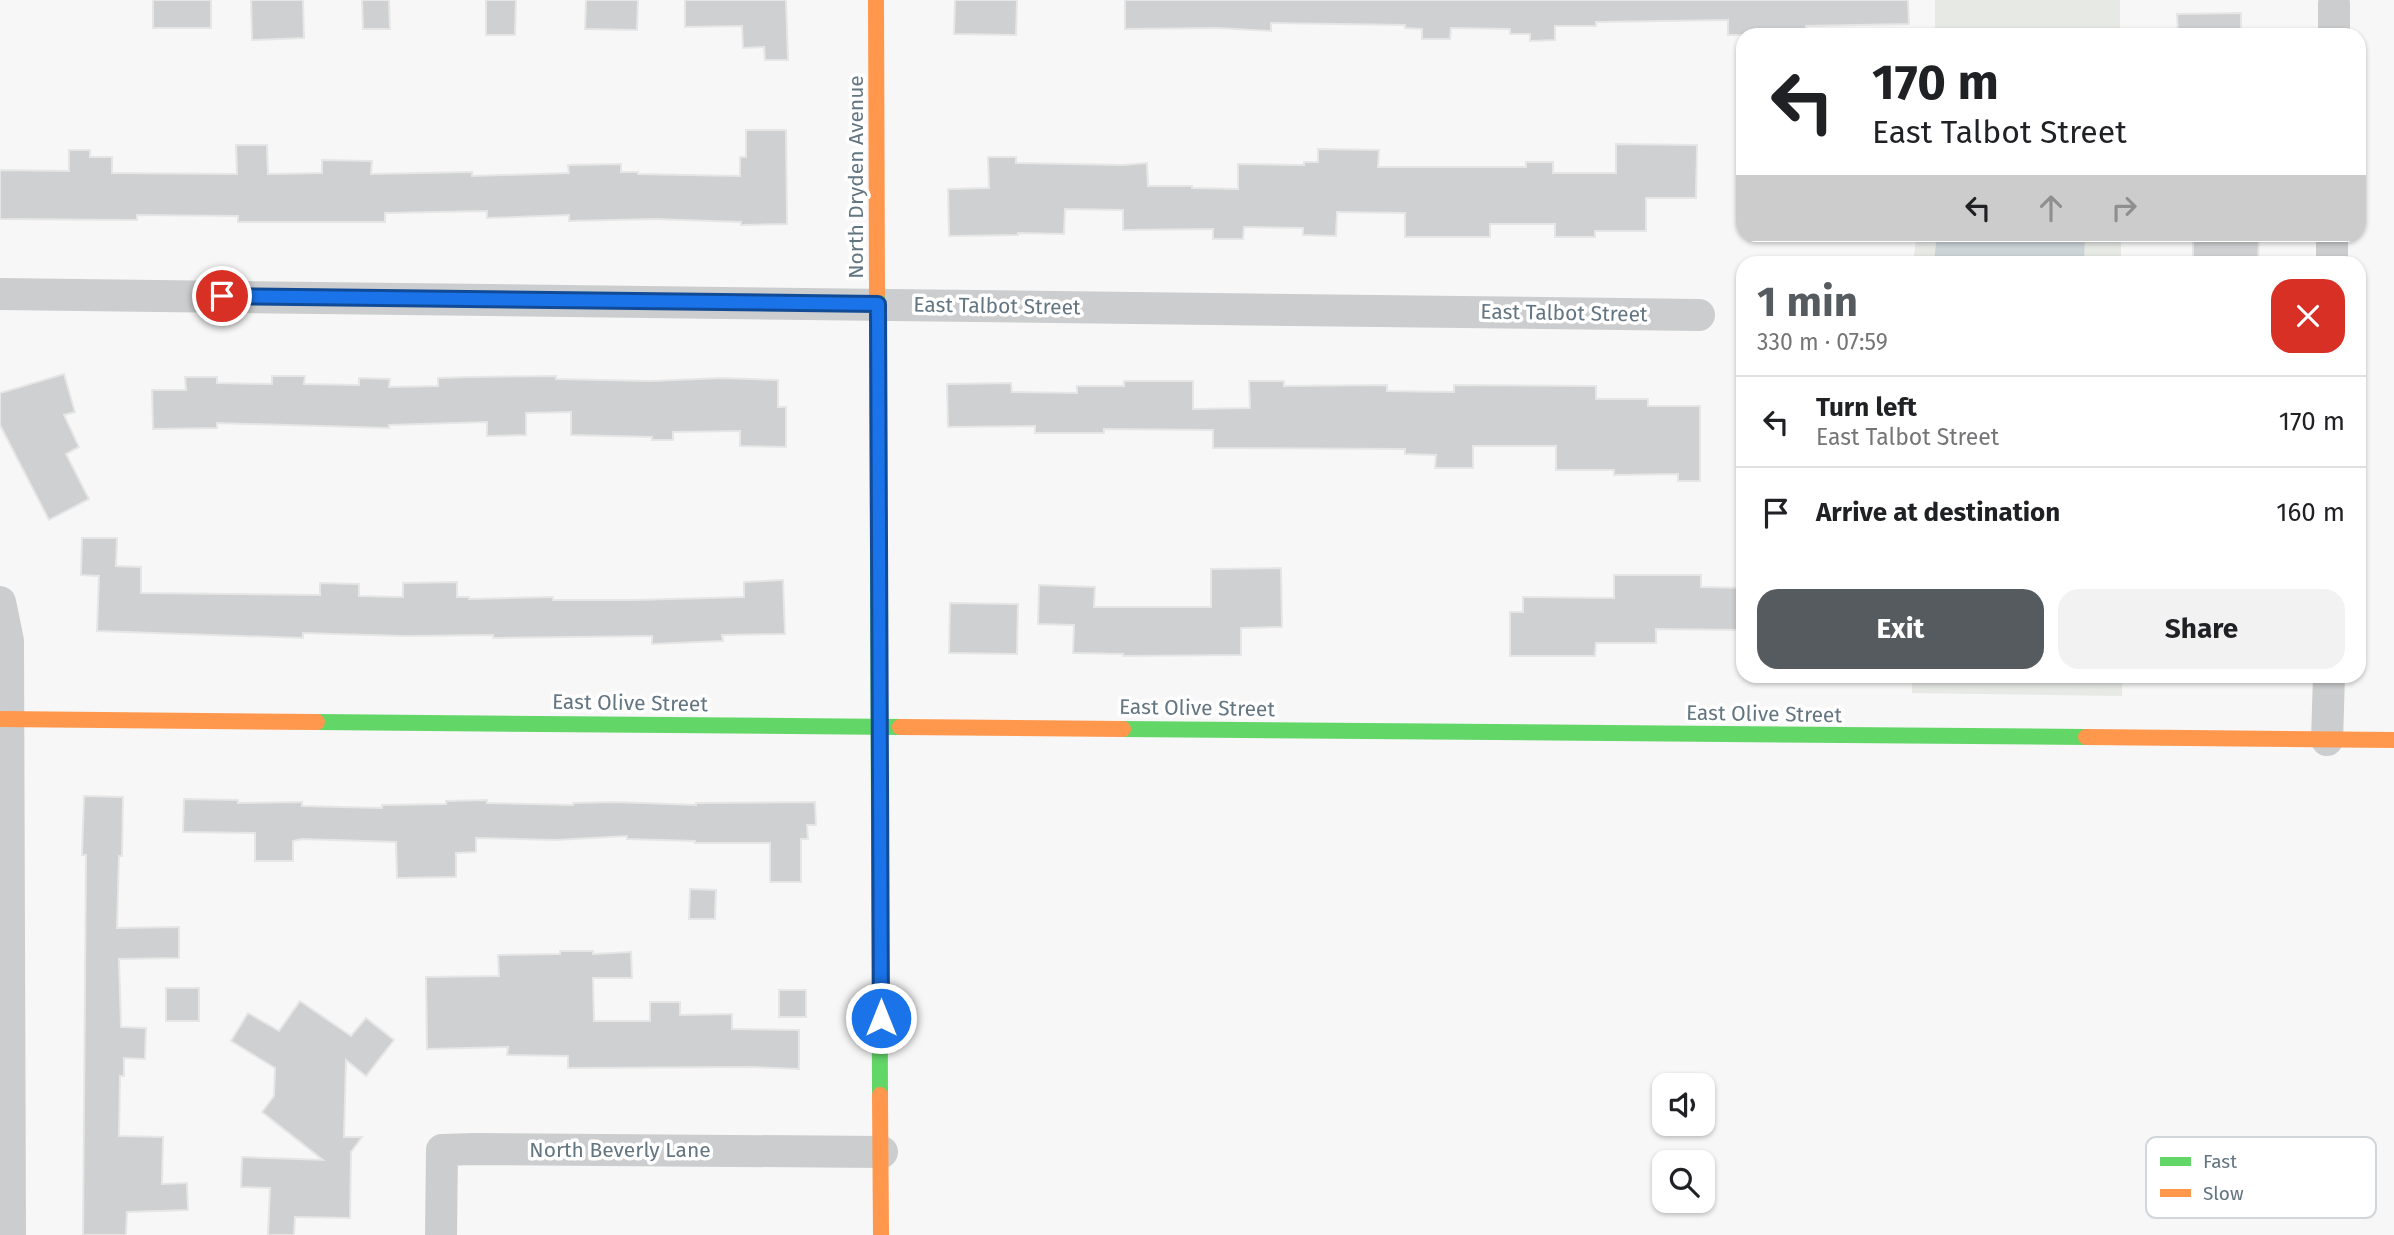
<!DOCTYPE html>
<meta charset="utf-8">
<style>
:root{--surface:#fff;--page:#f2f2f2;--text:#202124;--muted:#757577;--line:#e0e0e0;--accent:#565b60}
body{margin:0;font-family:"Fira Sans",sans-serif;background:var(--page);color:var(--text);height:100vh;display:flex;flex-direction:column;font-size:26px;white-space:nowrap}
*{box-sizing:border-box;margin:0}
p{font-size:23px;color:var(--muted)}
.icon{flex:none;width:38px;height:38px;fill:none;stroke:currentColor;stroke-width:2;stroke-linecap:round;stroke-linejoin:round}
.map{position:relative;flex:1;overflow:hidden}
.side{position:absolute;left:1736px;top:256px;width:630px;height:427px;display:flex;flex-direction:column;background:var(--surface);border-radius:21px;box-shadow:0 2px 5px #0004}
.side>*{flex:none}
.banner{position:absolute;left:1736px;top:28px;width:630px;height:214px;border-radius:21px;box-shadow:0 2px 5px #0004;background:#fff;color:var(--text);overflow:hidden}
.buttons{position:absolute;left:1652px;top:1073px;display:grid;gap:14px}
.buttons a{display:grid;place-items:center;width:63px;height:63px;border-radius:14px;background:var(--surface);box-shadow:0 2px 5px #0004;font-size:35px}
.pin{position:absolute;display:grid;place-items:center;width:60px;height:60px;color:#fff;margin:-30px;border:4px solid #fff;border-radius:50%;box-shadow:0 2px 7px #0007}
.me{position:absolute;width:77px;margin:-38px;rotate:0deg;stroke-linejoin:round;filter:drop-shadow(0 0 5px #0008)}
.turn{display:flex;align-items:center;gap:24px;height:147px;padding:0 21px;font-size:32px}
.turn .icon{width:91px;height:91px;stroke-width:2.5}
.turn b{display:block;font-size:49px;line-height:60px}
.lanes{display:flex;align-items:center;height:66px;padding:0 21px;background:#0003;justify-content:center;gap:35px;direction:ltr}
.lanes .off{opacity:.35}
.round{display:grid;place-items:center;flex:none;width:74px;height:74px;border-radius:21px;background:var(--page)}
.headline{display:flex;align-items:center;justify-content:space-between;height:119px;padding:0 21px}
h1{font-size:42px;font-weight:700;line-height:52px;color:var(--accent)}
.primary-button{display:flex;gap:14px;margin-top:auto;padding:14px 21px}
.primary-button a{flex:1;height:80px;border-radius:21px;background:var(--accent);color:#fff;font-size:28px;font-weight:700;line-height:80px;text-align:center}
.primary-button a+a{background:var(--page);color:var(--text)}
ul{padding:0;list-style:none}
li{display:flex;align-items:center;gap:21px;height:91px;padding:0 21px;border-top:2px solid var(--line)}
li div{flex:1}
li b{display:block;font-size:26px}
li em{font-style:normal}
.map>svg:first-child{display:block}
.green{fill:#e6e9e4}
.water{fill:#ccd4d7}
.building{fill:#ced0d1;stroke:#e6e6e6;stroke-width:2}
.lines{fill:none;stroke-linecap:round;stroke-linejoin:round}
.street{stroke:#cccdce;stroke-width:32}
.fast{stroke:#63d668;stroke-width:16}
.slow{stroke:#ff974d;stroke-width:16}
.route-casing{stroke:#114b97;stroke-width:18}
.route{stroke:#1a73e8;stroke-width:12}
.labels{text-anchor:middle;stroke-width:7;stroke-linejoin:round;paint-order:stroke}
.street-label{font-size:21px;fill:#637581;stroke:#fff}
.key{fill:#fff;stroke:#d0d6d9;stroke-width:2}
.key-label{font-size:19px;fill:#637581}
</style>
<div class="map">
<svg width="2394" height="1235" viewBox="0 0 2394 1235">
<rect width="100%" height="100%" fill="#f7f7f7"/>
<!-- green -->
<g class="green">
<rect x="1935" y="0" width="185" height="35"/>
<path d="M 1917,235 L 2121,235 L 2121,262 L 1913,262 Z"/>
<path d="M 1912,676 L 2122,676 L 2122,696 L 1912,693 Z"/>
</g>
<!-- water -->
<path class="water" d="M 1937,235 L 2085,235 L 2084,262 L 1934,262 Z"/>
<!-- building -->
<g class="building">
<rect x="153" y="0" width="58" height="28"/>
<path d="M 251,0 L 303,0 L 304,38 L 252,40 Z"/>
<path d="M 362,0 L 389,0 L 390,29 L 363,29 Z"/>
<path d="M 486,0 L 516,0 L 515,35 L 486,35 Z"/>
<path d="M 586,0 L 638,0 L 637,30 L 585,29 Z"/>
<path d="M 685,0 L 786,0 L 788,60 L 765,60 L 764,47 L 743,48 L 742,26 L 685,27 Z"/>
<path d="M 955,0 L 1017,0 L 1016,35 L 954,34 Z"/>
<path d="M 1125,0 L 1908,0 L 1909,24 L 1806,26 L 1806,35 L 1728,35 L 1728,20 L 1596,22 L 1596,26 L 1555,26 L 1555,40 L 1530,41 L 1530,34 L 1510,34 L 1510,29 L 1451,28 L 1450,39 L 1422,39 L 1422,29 L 1405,28 L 1405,25 L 1271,23 L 1271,31 L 1217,28 L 1125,29 Z"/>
<path d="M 2241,13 L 2241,35 L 2178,35 L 2177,14 Z"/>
<path d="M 746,130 L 786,130 L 787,224 L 741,225 L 741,222 L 655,219 L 569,221 L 569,215 L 487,218 L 487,211 L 385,213 L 385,222 L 238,222 L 238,216 L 137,215 L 137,220 L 0,219 L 0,170 L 69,171 L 69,150 L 90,150 L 90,157 L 112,157 L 112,173 L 237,174 L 236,145 L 267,145 L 268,174 L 322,173 L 322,160 L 372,161 L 371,174 L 472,172 L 472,176 L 569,173 L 568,165 L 621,164 L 621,172 L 638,172 L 638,174 L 740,176 L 740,157 L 746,157 Z"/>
<path d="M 1616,144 L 1697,145 L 1696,198 L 1646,198 L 1646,231 L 1595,231 L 1595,237 L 1555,237 L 1555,224 L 1490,224 L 1490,237 L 1405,237 L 1405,213 L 1337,212 L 1336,236 L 1303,235 L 1303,228 L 1244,227 L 1243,239 L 1213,239 L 1213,229 L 1123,230 L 1123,210 L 1065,209 L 1064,234 L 1018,233 L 1018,235 L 949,236 L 948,189 L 989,188 L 988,157 L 1016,157 L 1016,163 L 1123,165 L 1147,163 L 1148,186 L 1192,186 L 1192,188 L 1238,189 L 1238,164 L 1304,165 L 1304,162 L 1318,162 L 1318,149 L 1379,150 L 1378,167 L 1526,167 L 1526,162 L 1553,162 L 1553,173 L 1616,173 Z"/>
<path d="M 2193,234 L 2259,234 L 2258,262 L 2193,262 Z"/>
<path d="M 64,374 L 75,412 L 64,415 L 79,447 L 66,454 L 89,499 L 49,520 L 0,425 L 0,393 Z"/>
<path d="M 272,376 L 305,376 L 304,384 L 359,385 L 359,378 L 390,379 L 389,387 L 438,386 L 438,378 L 469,377 L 556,376 L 556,379 L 651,381 L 722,378 L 778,380 L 778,407 L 786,407 L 786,447 L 740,446 L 740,431 L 673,432 L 673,440 L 652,440 L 652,437 L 571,435 L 571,412 L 526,413 L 526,435 L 487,436 L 487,422 L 389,425 L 389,428 L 217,423 L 217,428 L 153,429 L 152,390 L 186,390 L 185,377 L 217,377 L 217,383 L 272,384 Z"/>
<path d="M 1124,381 L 1193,381 L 1193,409 L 1250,408 L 1249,381 L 1284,381 L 1284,386 L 1387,385 L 1387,391 L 1454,392 L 1454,385 L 1596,386 L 1596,399 L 1648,399 L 1648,406 L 1700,406 L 1700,481 L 1678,481 L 1678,474 L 1614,475 L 1614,470 L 1556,470 L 1556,446 L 1473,446 L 1473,468 L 1435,468 L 1436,455 L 1405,454 L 1405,449 L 1213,448 L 1213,430 L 1104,429 L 1104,433 L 1035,433 L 1035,426 L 948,427 L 947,384 L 1011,383 L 1012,392 L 1077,393 L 1077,386 L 1124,386 Z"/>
<path d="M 82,538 L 117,538 L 116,566 L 141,567 L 141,593 L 320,595 L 320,583 L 359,584 L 359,596 L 403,597 L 403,583 L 457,582 L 457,597 L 469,597 L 469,599 L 553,597 L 553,600 L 634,600 L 744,597 L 744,582 L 783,580 L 785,634 L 722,635 L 723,641 L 652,644 L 652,636 L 493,638 L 493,635 L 404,636 L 303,633 L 303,638 L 97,631 L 99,576 L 81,575 Z"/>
<path d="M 1281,568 L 1282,627 L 1241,628 L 1241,655 L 1123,656 L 1123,654 L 1073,653 L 1074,625 L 1038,624 L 1039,585 L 1095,587 L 1094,607 L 1211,607 L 1211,569 Z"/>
<path d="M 1614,575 L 1701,575 L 1701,587 L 1743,588 L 1743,630 L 1656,629 L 1656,643 L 1596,643 L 1595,656 L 1510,656 L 1510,612 L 1523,612 L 1523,597 L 1614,598 Z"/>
<path d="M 950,603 L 1018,604 L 1017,654 L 949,653 Z"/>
<path d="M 84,796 L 123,797 L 122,856 L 119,856 L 117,928 L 179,927 L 179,958 L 119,959 L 121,1027 L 146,1028 L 145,1059 L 124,1058 L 124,1076 L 120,1076 L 119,1136 L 163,1137 L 162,1184 L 187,1183 L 188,1210 L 127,1212 L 126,1235 L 83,1235 L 86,855 L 82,855 Z"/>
<path d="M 184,799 L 238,800 L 238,803 L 302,802 L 302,806 L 382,808 L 382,805 L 446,804 L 446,801 L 487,800 L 487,803 L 573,805 L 573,803 L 615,802 L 696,805 L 696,803 L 815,802 L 816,825 L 807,825 L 808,839 L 801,839 L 801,882 L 770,882 L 770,843 L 695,843 L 695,841 L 627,839 L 627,836 L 556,840 L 476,838 L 476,852 L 456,853 L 456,877 L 397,878 L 396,842 L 302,839 L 293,841 L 293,861 L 255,861 L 255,833 L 183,832 Z"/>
<path d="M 690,889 L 716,890 L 715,919 L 689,919 Z"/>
<path d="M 560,951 L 593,951 L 593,954 L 631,952 L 632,978 L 593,978 L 594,1021 L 650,1021 L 650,1002 L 680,1002 L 680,1015 L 732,1014 L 732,1029 L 799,1030 L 799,1069 L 751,1067 L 568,1068 L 568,1056 L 507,1055 L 508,1047 L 427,1049 L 426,977 L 499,976 L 498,955 L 560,954 Z"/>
<rect x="166" y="988" width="33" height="33"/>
<rect x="779" y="990" width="27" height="27"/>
<path d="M 300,1001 L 351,1036 L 366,1018 L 394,1040 L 366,1076 L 346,1060 L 344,1137 L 362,1137 L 351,1152 L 350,1218 L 295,1217 L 294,1235 L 268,1235 L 270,1188 L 241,1187 L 242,1157 L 323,1160 L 262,1112 L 274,1096 L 275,1068 L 231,1041 L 248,1013 L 279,1031 Z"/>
</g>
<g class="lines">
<!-- street -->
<g class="street">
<path d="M 2334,35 L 2334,4"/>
<path d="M 2332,262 L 2332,234"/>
<path d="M 0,294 L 1699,315"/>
<path d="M 0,602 L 8,641 L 10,1235"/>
<path d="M 2327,740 L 2329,676"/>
<path d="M 441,1235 L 442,1150 L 475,1149 L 882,1152"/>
</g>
<!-- fast -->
<g class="fast">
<path d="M 877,294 L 880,1095"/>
<path d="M 317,722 L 900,727"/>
<path d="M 1123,729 L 2086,737"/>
</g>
<!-- slow -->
<g class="slow">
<path d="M 876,0 L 877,294"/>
<path d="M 0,719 L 317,722"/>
<path d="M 900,727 L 1123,729"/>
<path d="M 2086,737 L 2394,740"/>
<path d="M 880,1095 L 881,1235"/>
</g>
</g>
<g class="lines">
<defs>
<path id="route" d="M 222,296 L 878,304 L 881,1018"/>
</defs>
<!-- route casing -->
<use href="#route" class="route-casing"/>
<!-- route -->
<use href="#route" class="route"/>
</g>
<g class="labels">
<!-- street labels -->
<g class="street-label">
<text transform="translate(856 177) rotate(-90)" y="7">North Dryden Avenue</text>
<text transform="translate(997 306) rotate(1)" y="7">East Talbot Street</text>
<text transform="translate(1564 313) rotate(1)" y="7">East Talbot Street</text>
<text transform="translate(630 703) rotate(1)" y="7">East Olive Street</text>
<text transform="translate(1197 708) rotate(1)" y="7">East Olive Street</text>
<text transform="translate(1764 714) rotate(1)" y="7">East Olive Street</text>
<text x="620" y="1157">North Beverly Lane</text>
</g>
</g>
<!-- legend -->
<rect x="2146" y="1137" width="230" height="81" rx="10" class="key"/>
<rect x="2160" y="1157" width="31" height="9" fill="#63d668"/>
<rect x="2160" y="1189" width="31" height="8" fill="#ff974d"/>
<g class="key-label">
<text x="2203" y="1168">Fast</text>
<text x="2203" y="1200">Slow</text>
</g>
</svg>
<div class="buttons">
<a><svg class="icon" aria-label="sound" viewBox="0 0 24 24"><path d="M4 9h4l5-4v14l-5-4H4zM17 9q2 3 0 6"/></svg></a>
<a><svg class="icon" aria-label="search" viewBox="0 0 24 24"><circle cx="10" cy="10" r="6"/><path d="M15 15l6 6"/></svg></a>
</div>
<div class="pin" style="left:222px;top:296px;background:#d93025"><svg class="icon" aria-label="arrive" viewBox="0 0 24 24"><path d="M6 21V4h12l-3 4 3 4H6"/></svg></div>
<svg class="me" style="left:881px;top:1018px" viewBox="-20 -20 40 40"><circle r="17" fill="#1a73e8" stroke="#fff" stroke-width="3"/><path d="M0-11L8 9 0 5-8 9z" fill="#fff"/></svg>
<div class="banner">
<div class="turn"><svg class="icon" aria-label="left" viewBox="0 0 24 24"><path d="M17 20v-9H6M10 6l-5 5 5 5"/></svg><div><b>170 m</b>East Talbot Street</div></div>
<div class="lanes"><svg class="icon" aria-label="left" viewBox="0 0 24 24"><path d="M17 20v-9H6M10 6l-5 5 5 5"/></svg><svg class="icon off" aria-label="ahead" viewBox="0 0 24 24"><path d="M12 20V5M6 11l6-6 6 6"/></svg><svg class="icon off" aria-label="right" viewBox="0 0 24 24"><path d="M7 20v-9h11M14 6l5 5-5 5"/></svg></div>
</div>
<section class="side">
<div class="headline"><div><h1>1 min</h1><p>330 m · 07:59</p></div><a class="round" style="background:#d93025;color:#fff"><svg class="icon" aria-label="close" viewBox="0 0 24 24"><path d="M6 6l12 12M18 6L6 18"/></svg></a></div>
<ul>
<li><svg class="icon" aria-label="left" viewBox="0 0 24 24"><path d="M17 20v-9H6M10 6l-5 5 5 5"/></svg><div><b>Turn left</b><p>East Talbot Street</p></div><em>170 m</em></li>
<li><svg class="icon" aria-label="arrive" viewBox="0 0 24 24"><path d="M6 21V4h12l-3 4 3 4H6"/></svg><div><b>Arrive at destination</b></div><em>160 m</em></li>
</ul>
<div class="primary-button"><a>Exit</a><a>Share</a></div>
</section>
</div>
